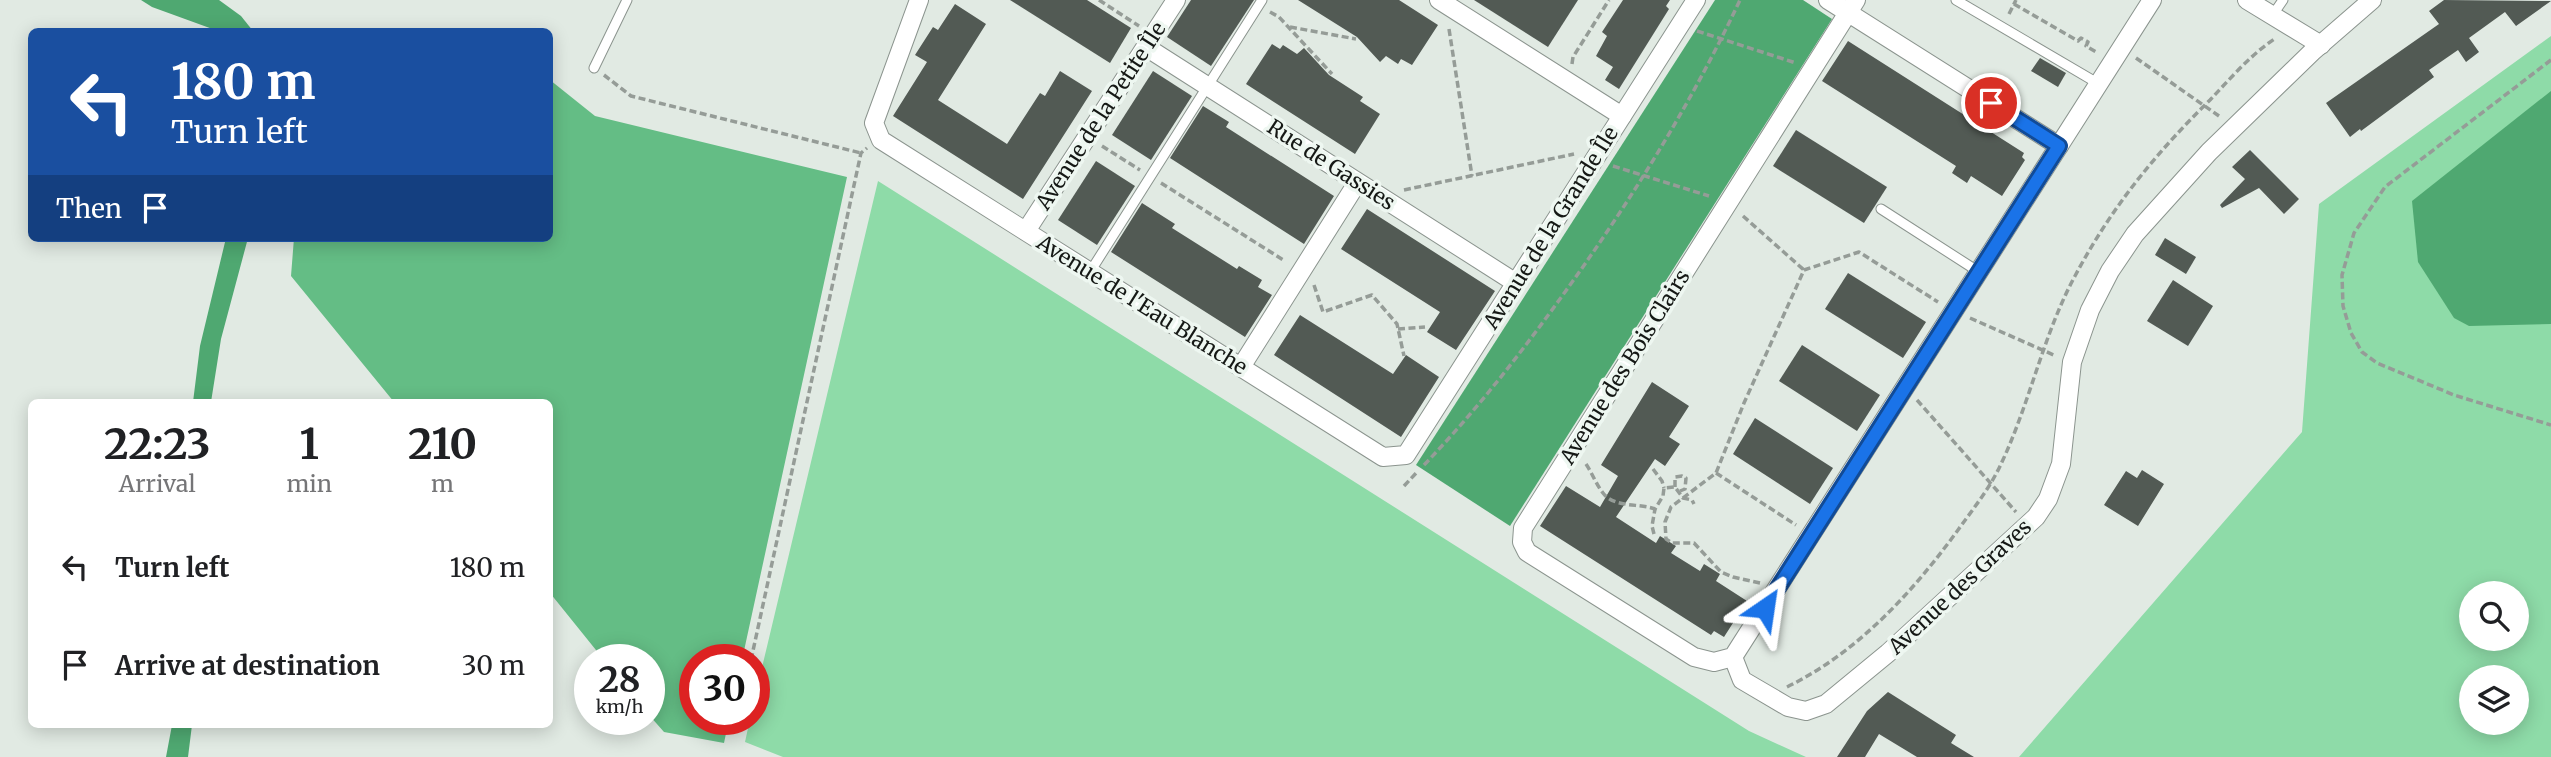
<!DOCTYPE html>
<meta charset="utf-8">
<style>
:root{--surface:#fff;--page:#f6f6f6;--text:#202124;--muted:#757577}
body{margin:0;font-family:Merriweather,serif;background:var(--page);color:var(--text);height:100vh;display:flex;flex-direction:column;font-size:26px;white-space:nowrap}
*{box-sizing:border-box;margin:0}
p{font-size:23px;color:var(--muted)}
.icon{flex:none;width:38px;height:38px;fill:none;stroke:currentColor;stroke-width:2;stroke-linecap:round;stroke-linejoin:round}
.map{position:relative;flex:1;overflow:hidden}
.panel{position:absolute;left:28px;top:399px;width:525px;height:329px;display:flex;flex-direction:column;background:var(--surface);border-radius:10px;box-shadow:0 4px 18px #0003}
.panel>*{flex:none}
.banner{position:absolute;left:28px;top:28px;width:525px;height:214px;border-radius:10px;box-shadow:0 4px 18px #0003;background:#1a4fa0;color:#fff;overflow:hidden}
.buttons{position:absolute;left:2459px;top:581px;display:grid;gap:14px}
.buttons a{display:grid;place-items:center;width:70px;height:70px;border-radius:50%;background:var(--surface);box-shadow:0 4px 18px #0003;font-size:35px}
.speed{position:absolute;left:574px;top:644px;display:flex;gap:14px;font-size:35px;font-weight:700;text-align:center}
.speed>*{display:grid;place-content:center;width:91px;height:91px;border-radius:50%;background:var(--surface);box-shadow:0 4px 18px #0003;line-height:1}
.speed small{font-size:18px;font-weight:400}
.speed .limit{border:10px solid #d22;background:#fff;color:#111}
.pin{position:absolute;display:grid;place-items:center;width:60px;height:60px;color:#fff;margin:-30px;border:4px solid #fff;border-radius:50%;box-shadow:0 2px 7px #0007}
.me{position:absolute;width:77px;margin:-38px;rotate:32deg;stroke-linejoin:round;filter:drop-shadow(0 0 5px #0008)}
.turn{display:flex;align-items:center;gap:24px;height:147px;padding:0 28px;font-size:32px}
.turn .icon{width:91px;height:91px;stroke-width:2.5}
.turn b{display:block;font-size:49px;line-height:60px}
.then{display:flex;align-items:center;height:66px;padding:0 28px;background:#0003;gap:14px;font-size:26px}
.eta{display:flex;justify-content:space-evenly;align-items:center;height:119px;text-align:center}
.eta b{font-size:42px;font-weight:700;line-height:49px}
ul{padding:0;list-style:none}
li{display:flex;align-items:center;gap:21px;height:98px;padding:0 28px}
li div{flex:1}
li b{display:block;font-size:26px}
li em{font-style:normal}
.map>svg:first-child{display:block}
.green{fill:#8edba8;fill-rule:evenodd}
.forest{fill:#64bd85}
.water{fill:#4fa871}
.building{fill:#525a54}
.lines{fill:none;stroke-linecap:round;stroke-linejoin:round}
.service-casing{stroke:#8b948e;stroke-width:11}
.minor-casing{stroke:#8b948e;stroke-width:20}
.path{stroke:#959c97;stroke-width:3.5;stroke-dasharray:7 3.5;stroke-linecap:butt}
.service{stroke:#fff;stroke-width:9}
.minor{stroke:#fff;stroke-width:18}
.route-casing{stroke:#114b97;stroke-width:18}
.route{stroke:#1a73e8;stroke-width:12}
.labels{text-anchor:middle;stroke-width:7;stroke-linejoin:round;paint-order:stroke}
.street-label{font-size:21px;fill:#151815;stroke:#eef7f1}
</style>
<div class="map">
<svg width="2551" height="757" viewBox="0 0 2551 757">
<rect width="100%" height="100%" fill="#e1eae3"/>
<!-- green -->
<g class="green">
<path d="M 2551,36 L 2551,757 L 2019,757 L 2302,432 L 2319,204 ZM 2471,593 L 2516,593 L 2516,639 L 2471,639 ZM 2471,677 L 2516,677 L 2516,723 L 2471,723 Z"/>
<path d="M 878,181 L 1749,731 L 1806,757 L 783,757 L 745,742 L 750,719 L 754,719 L 754,701 Z"/>
</g>
<!-- forest -->
<path class="forest" d="M 550,80 L 595,116 L 847,177 L 742,660 L 695,660 L 695,719 L 729,719 L 724,743 L 664,732 L 649,715 L 649,660 L 604,660 L 550,593 L 550,402 L 394,402 L 291,276 L 294,238 L 550,238 Z"/>
<!-- water -->
<g class="water">
<path d="M 141,0 L 219,0 L 241,16 L 253,31 L 218,31 L 152,7 Z"/>
<path d="M 1715,0 L 1803,0 L 1832,19 L 1510,526 L 1416,465 Z"/>
<path d="M 2551,91 L 2551,324 L 2469,326 L 2454,318 L 2418,262 L 2412,201 Z"/>
<path d="M 226,238 L 248,238 L 221,339 L 211,402 L 193,402 L 200,346 Z"/>
<path d="M 172,725 L 192,725 L 188,757 L 166,757 Z"/>
</g>
<!-- building -->
<g class="building">
<path d="M 1010,0 L 1087,0 L 1131,28 L 1110,63 Z"/>
<path d="M 1191,0 L 1254,0 L 1211,66 L 1167,37 Z"/>
<path d="M 1298,0 L 1399,0 L 1438,25 L 1412,65 L 1401,59 L 1398,64 L 1386,56 L 1380,62 L 1357,37 Z"/>
<path d="M 1474,0 L 1578,0 L 1548,47 Z"/>
<path d="M 1623,0 L 1670,0 L 1666,6 L 1669,9 L 1619,89 L 1605,80 L 1613,67 L 1596,56 L 1607,36 L 1602,32 Z"/>
<path d="M 2444,0 L 2551,1 L 2516,26 L 2505,12 L 2469,38 L 2479,52 L 2466,62 L 2458,50 L 2429,70 L 2434,77 L 2361,131 L 2360,129 L 2350,137 L 2326,103 L 2439,24 L 2429,11 Z"/>
<path d="M 955,4 L 986,24 L 938,100 L 1007,144 L 1040,93 L 1045,96 L 1060,71 L 1092,91 L 1023,199 L 893,116 L 927,62 L 915,55 L 933,27 L 938,30 Z"/>
<path d="M 1848,41 L 2024,153 L 2022,157 L 2025,160 L 2002,196 L 1971,176 L 1967,183 L 1952,173 L 1956,166 L 1822,81 Z"/>
<path d="M 1272,44 L 1280,49 L 1283,45 L 1297,54 L 1304,48 L 1329,75 L 1363,97 L 1360,101 L 1380,114 L 1355,154 L 1246,84 Z"/>
<path d="M 2040,58 L 2066,73 L 2058,87 L 2031,71 Z"/>
<path d="M 1153,71 L 1192,96 L 1151,160 L 1112,135 Z"/>
<path d="M 1203,106 L 1229,122 L 1226,127 L 1334,196 L 1304,244 L 1170,158 Z"/>
<path d="M 1796,130 L 1887,187 L 1864,223 L 1773,166 Z"/>
<path d="M 2250,150 L 2299,199 L 2284,214 L 2259,188 L 2222,208 L 2220,205 L 2245,179 L 2232,167 Z"/>
<path d="M 1096,161 L 1135,186 L 1097,245 L 1058,220 Z"/>
<path d="M 1142,203 L 1175,224 L 1172,228 L 1237,269 L 1239,266 L 1262,280 L 1258,287 L 1272,295 L 1245,337 L 1111,252 Z"/>
<path d="M 1367,209 L 1495,291 L 1456,350 L 1427,332 L 1440,312 L 1341,249 Z"/>
<path d="M 2165,238 L 2196,257 L 2186,274 L 2155,255 Z"/>
<path d="M 1848,273 L 1926,322 L 1903,358 L 1825,309 Z"/>
<path d="M 2173,280 L 2213,306 L 2188,346 L 2147,321 Z"/>
<path d="M 1300,315 L 1393,374 L 1406,355 L 1439,377 L 1401,437 L 1274,355 Z"/>
<path d="M 1802,345 L 1880,395 L 1857,431 L 1779,381 Z"/>
<path d="M 1652,382 L 1689,406 L 1669,437 L 1680,444 L 1665,466 L 1655,459 L 1616,517 L 1656,543 L 1660,536 L 1676,546 L 1671,553 L 1700,571 L 1704,564 L 1720,574 L 1716,581 L 1747,601 L 1724,637 L 1714,631 L 1711,635 L 1540,526 L 1566,486 L 1600,507 L 1618,476 L 1601,465 Z"/>
<path d="M 1755,418 L 1833,468 L 1810,504 L 1733,454 Z"/>
<path d="M 2142,470 L 2164,484 L 2138,526 L 2104,505 L 2126,471 L 2137,478 Z"/>
<path d="M 1888,692 L 1956,735 L 1951,743 L 1974,757 L 1917,757 L 1879,734 L 1865,757 L 1837,757 L 1867,711 Z"/>
</g>
<g class="lines">
<defs>
<g id="service">
<path d="M 1956,0 L 2099,84"/>
<path d="M 2272,16 L 2283,0"/>
<path d="M 594,68 L 627,0"/>
<path d="M 1881,209 L 1979,272"/>
<path d="M 1090,272 L 1262,0"/>
</g>
<g id="minor">
<path d="M 919,0 L 874,123 L 881,140 L 1383,457 L 1406,455 L 1696,0"/>
<path d="M 1439,0 L 1622,116"/>
<path d="M 1828,0 L 2059,146"/>
<path d="M 1856,0 L 1523,528 L 1522,542 L 1527,552 L 1694,657 L 1714,662 L 1733,657 L 2152,0"/>
<path d="M 2247,0 L 2321,45"/>
<path d="M 1146,47 L 1516,283"/>
<path d="M 1026,231 L 1176,0"/>
<path d="M 1241,367 L 1357,183"/>
<path d="M 1733,657 L 1742,680 L 1788,707 L 1806,711 L 1826,704 L 1888,653 L 2036,517 L 2048,499 L 2061,464 L 2072,362 L 2090,310 L 2110,271 L 2135,234 L 2209,152 L 2312,52 L 2372,0"/>
</g>
</defs>
<!-- service casing -->
<use href="#service" class="service-casing"/>
<!-- minor casing -->
<use href="#minor" class="minor-casing"/>
<!-- path -->
<g class="path">
<path d="M 1099,0 L 1139,26"/>
<path d="M 2014,4 L 2078,41 L 2081,38 L 2088,42 L 2086,46 L 2098,53"/>
<path d="M 1270,12 L 1279,17 L 1332,74"/>
<path d="M 2009,14 L 2016,0"/>
<path d="M 1290,27 L 1356,39"/>
<path d="M 1449,29 L 1472,176"/>
<path d="M 1697,31 L 1796,63"/>
<path d="M 2136,58 L 2219,116"/>
<path d="M 2551,60 L 2385,187 L 2354,233 L 2342,275 L 2343,306 L 2351,333 L 2362,352 L 2377,363 L 2454,395 L 2551,425"/>
<path d="M 1572,64 L 1573,57 L 1609,0"/>
<path d="M 604,75 L 631,96 L 861,153"/>
<path d="M 1102,146 L 1140,170"/>
<path d="M 1613,166 L 1709,196"/>
<path d="M 1161,183 L 1285,261"/>
<path d="M 1404,190 L 1574,154"/>
<path d="M 1743,216 L 1804,270"/>
<path d="M 1314,285 L 1323,312 L 1372,295 L 1397,324 L 1404,356"/>
<path d="M 1970,318 L 2056,356"/>
<path d="M 1398,329 L 1425,327"/>
<path d="M 1917,400 L 2016,512"/>
<path d="M 1586,464 C 1592,473 1596,484 1603,493 C 1614,508 1639,503 1655,509 L 1663,496 L 1664,488 L 1675,487 L 1683,498 L 1692,500 L 1694,504"/>
<path d="M 1424,465 C 1476,411 1521,353 1565,292 C 1632,199 1691,104 1740,0"/>
<path d="M 1653,469 L 1662,481 L 1664,488"/>
<path d="M 1716,473 L 1796,525"/>
<path d="M 1404,486 L 1418,471"/>
<path d="M 1675,487 L 1675,477 L 1682,476 L 1686,478 L 1685,489 L 1680,491"/>
<path d="M 1654,534 L 1652,526 L 1655,509"/>
<path d="M 1760,583 L 1733,577 L 1721,572 L 1694,543 L 1672,543 L 1666,539 L 1665,522 L 1671,507 L 1716,473 L 1744,403 L 1804,270 L 1859,252 L 1938,302"/>
<path d="M 751,660 L 861,153 L 867,148"/>
<path d="M 1787,687 C 1858,652 1912,593 1958,530 C 1973,509 1990,488 2001,464 C 2030,403 2043,335 2075,276 C 2111,208 2155,154 2210,100 C 2230,79 2251,54 2276,38"/>
<path d="M 737,724 L 738,719"/>
</g>
<!-- service -->
<use href="#service" class="service"/>
<!-- minor -->
<use href="#minor" class="minor"/>
</g>
<g class="lines">
<defs>
<path id="route" d="M 1765,608 L 2059,146 L 1991,103"/>
</defs>
<!-- route casing -->
<use href="#route" class="route-casing"/>
<!-- route -->
<use href="#route" class="route"/>
</g>
<g class="labels">
<!-- street labels -->
<g class="street-label">
<text transform="translate(1101 116) rotate(-57)" y="7">Avenue de la Petite Île</text>
<text transform="translate(1331 165) rotate(33)" y="7">Rue de Gassies</text>
<text transform="translate(1551 228) rotate(-58)" y="7">Avenue de la Grande Île</text>
<text transform="translate(1142 305) rotate(32)" y="7">Avenue de l'Eau Blanche</text>
<text transform="translate(1625 367) rotate(-58)" y="7">Avenue des Bois Clairs</text>
<text transform="translate(1960 587) rotate(-43)" y="7">Avenue des Graves</text>
</g>
</g>
</svg>
<div class="buttons">
<a><svg class="icon" aria-label="search" viewBox="0 0 24 24"><circle cx="10" cy="10" r="6"/><path d="M15 15l6 6"/></svg></a>
<a><svg class="icon" aria-label="layers" viewBox="0 0 24 24"><path d="M12 4l9 5-9 5-9-5zM3 14l9 5 9-5"/></svg></a>
</div>
<div class="speed"><div>28<small>km/h</small></div><div class="limit">30</div></div>
<div class="pin" style="left:1991px;top:103px;background:#d93025"><svg class="icon" aria-label="arrive" viewBox="0 0 24 24"><path d="M6 21V4h12l-3 4 3 4H6"/></svg></div>
<svg class="me" style="left:1765px;top:608px" viewBox="-20 -20 40 40"><path d="M0-17L14 15 0 8-14 15z" fill="#1a73e8" stroke="#fff" stroke-width="4"/></svg>
<div class="banner">
<div class="turn"><svg class="icon" aria-label="left" viewBox="0 0 24 24"><path d="M17 20v-9H6M10 6l-5 5 5 5"/></svg><div><b>180 m</b>Turn left</div></div>
<div class="then">Then<svg class="icon" aria-label="arrive" viewBox="0 0 24 24"><path d="M6 21V4h12l-3 4 3 4H6"/></svg></div>
</div>
<section class="panel">
<div class="eta">
<div><b>22:23</b><p>Arrival</p></div>
<div><b>1</b><p>min</p></div>
<div><b>210</b><p>m</p></div>
</div>
<ul>
<li><svg class="icon" aria-label="left" viewBox="0 0 24 24"><path d="M17 20v-9H6M10 6l-5 5 5 5"/></svg><div><b>Turn left</b></div><em>180 m</em></li>
<li><svg class="icon" aria-label="arrive" viewBox="0 0 24 24"><path d="M6 21V4h12l-3 4 3 4H6"/></svg><div><b>Arrive at destination</b></div><em>30 m</em></li>
</ul>
</section>
</div>
